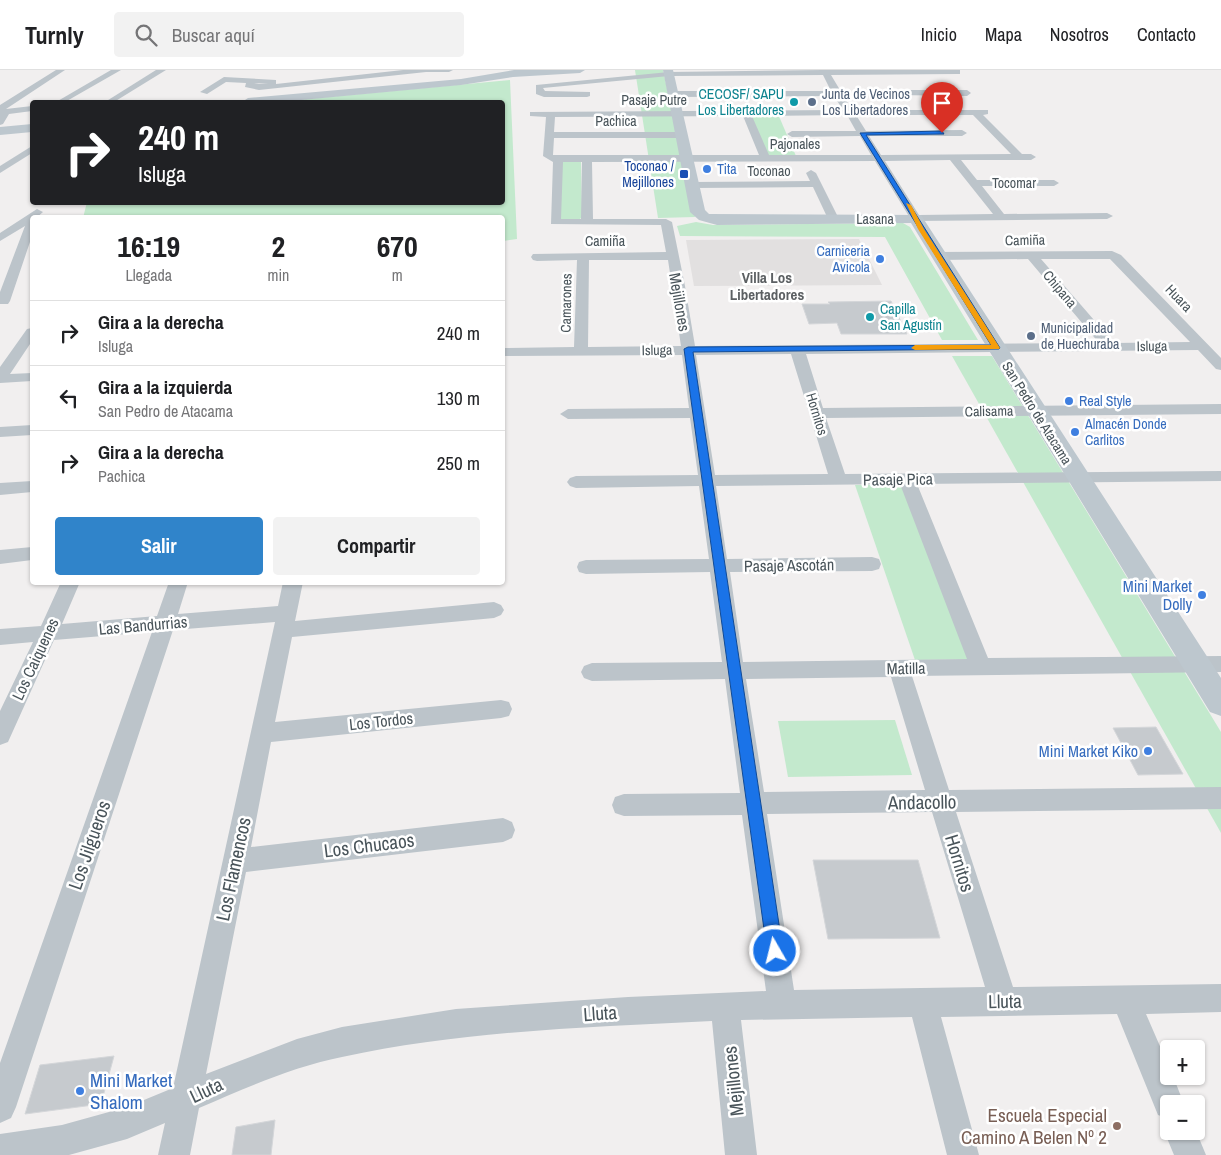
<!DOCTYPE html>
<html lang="es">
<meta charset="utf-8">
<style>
:root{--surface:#fff;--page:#f2f2f2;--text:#202124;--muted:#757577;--line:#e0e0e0;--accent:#3084ca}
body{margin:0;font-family:"Archivo Narrow",sans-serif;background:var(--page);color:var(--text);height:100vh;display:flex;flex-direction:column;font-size:19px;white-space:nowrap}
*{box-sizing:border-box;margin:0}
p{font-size:16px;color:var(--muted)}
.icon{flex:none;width:28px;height:28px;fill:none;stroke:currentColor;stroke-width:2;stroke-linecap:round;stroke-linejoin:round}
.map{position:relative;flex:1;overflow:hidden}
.sheet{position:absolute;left:30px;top:145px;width:475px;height:370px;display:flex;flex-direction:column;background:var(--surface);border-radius:5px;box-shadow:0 1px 4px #0004}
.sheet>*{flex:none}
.banner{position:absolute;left:30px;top:30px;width:475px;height:105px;border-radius:5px;box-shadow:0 1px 4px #0004;background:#202124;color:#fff;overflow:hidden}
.fabs{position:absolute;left:1160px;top:970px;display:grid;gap:10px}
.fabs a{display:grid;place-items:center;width:45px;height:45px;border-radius:5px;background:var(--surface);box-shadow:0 1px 4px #0004;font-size:25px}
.pin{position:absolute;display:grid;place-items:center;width:42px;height:42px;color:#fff;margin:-51px -21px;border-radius:50% 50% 50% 0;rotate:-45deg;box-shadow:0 0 5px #0007}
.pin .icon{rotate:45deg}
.me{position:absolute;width:55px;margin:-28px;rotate:352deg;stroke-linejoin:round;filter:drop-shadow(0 0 4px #0008)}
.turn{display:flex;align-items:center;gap:18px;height:105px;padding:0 25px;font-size:22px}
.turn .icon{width:65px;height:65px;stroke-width:2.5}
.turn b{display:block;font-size:35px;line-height:42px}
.eta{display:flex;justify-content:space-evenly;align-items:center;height:85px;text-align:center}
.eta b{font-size:30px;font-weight:800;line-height:35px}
.primary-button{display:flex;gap:10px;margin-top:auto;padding:10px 25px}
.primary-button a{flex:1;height:58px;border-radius:5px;background:var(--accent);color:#fff;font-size:20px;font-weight:800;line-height:58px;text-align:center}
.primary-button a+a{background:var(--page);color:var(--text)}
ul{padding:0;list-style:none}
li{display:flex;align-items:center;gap:15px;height:65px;padding:0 25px;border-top:1px solid var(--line)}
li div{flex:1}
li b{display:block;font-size:19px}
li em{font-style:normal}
header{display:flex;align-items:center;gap:30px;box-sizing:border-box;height:70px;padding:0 25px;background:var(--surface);border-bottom:1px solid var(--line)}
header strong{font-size:24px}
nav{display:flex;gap:28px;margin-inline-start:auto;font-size:18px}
.search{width:350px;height:45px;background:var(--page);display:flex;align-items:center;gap:12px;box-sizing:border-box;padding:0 18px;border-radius:5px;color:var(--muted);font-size:19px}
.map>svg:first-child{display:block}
.education{fill:#e2e0e0}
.green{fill:#c3e9cd}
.building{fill:#c6cace;stroke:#d4d6d9}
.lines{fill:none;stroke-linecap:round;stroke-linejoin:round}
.street{fill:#bcc4ca;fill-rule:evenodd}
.secondary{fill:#bdc7ce;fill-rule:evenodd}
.route{fill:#1a73e8;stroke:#114b97}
.slow{fill:#f59e0b}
.culture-dot{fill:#0f9aa8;stroke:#fff;stroke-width:2}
.service-dot{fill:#5c6f8a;stroke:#fff;stroke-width:2}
.shop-dot{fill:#3f7fe0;stroke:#fff;stroke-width:2}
.transit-dot{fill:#1a4fb4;stroke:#fff;stroke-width:2}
.education-dot{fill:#8d6e63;stroke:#fff;stroke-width:2}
.labels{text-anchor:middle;stroke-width:5;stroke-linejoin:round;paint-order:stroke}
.far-culture-label{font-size:14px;fill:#0d838f;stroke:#fff;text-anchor:end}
.far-service-label{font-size:14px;fill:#4e5e75;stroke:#fff;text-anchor:start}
.far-street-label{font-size:14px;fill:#49545a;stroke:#fff}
.far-transit-label{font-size:14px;fill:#164399;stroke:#fff;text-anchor:end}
.far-shop-label{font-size:14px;fill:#366cbe;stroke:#fff;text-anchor:start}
.far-neighbourhood-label{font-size:15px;font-weight:bold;fill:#5c6063;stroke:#fff}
.street-label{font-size:16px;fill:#49545a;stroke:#fff}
.shop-label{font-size:16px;fill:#366cbe;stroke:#fff;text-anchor:end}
.near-street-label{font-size:19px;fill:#49545a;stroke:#fff}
.near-shop-label{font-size:19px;fill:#366cbe;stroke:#fff;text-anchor:start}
.near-education-label{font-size:19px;fill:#785e54;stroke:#fff;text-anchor:end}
</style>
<header>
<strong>Turnly</strong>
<div class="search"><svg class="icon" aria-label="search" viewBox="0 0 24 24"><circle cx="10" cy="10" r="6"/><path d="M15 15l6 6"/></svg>Buscar aquí</div>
<nav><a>Inicio</a><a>Mapa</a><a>Nosotros</a><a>Contacto</a></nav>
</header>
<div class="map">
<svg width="1221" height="1085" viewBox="0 0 1221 1085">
<rect width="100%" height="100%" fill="#f1efef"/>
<!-- education -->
<path class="education" d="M 859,169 L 882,215 L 694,216 L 686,170 Z"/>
<!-- green -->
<g class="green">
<path d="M 635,0 L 663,0 L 695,147 L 658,148 Z"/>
<path d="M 510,10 L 517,169 L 503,171 L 502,148 L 83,148 L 87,132 L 502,132 L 502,32 L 274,32 Z"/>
<path d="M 778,44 L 796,86 L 768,85 L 751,45 Z"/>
<path d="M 561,91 L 581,91 L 582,147 L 579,150 L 561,149 Z"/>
<path d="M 696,152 L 713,155 L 903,153 L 910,157 L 978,270 L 942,270 L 885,167 L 680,166 L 677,156 Z"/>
<path d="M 952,286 L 992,286 L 1221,662 L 1221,763 Z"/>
<path d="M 905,414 L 976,589 L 915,590 L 855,415 Z"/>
<path d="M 895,650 L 912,705 L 788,707 L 778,651 Z"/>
</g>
<!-- building -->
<g class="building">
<path d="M 891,231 L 907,264 L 841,264 L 837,253 L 809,254 L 802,234 L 830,234 L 828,232 Z"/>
<path d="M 1156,657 L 1183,704 L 1138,705 L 1113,658 Z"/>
<path d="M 813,790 L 918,790 L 940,868 L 828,869 Z"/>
<path d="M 114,986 L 101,1034 L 25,1044 L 40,995 Z"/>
<path d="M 275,1050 L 271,1085 L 232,1085 L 236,1057 Z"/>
</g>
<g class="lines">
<!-- street -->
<g class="street">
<path d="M 56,0 L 65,0 L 6,39 L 32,36 L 32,41 L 9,44 L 3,54 L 0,55 L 0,35 Z"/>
<path d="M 111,0 L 121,0 L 65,32 L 56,32 Z"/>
<path d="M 156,0 L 166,0 L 114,32 L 105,32 Z"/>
<path d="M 403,0 L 453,0 L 449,2 L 426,2 L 259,20 L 245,17 L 246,13 L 226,12 L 207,24 L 200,22 L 224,7 L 276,10 L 276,14 ZM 259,13 L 268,13 L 254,14 Z"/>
<path d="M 822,0 L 960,0 L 960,4 L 957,4 L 831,5 L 852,40 L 988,40 L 988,44 L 983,45 L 1022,84 L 1031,84 L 1036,87 L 1031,90 L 961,90 L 977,110 L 1054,110 L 1059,113 L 1054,116 L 982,116 L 1004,144 L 1107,143 L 1113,146 L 1107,149 L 916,151 L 910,148 L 875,91 L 592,92 L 593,149 L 666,149 L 672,152 L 685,216 L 695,276 L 1099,273 L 1028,189 L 938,190 L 932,186 L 938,182 L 1112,181 L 1121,185 L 1221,288 L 1221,300 L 1216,299 L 1198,280 L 806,284 L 823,338 L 1221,334 L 1221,344 L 826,348 L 845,404 L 1221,401 L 1221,411 L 917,414 L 988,588 L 1221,586 L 1221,602 L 912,606 L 949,720 L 1221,717 L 1221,739 L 956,742 L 1013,917 L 1221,914 L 1221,942 L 1146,944 L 1169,997 L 1169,1006 L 1173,1006 L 1184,1034 L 1169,1034 L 1169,1049 L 1158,1045 L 1117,944 L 941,947 L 979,1085 L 947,1085 L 912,947 L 741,950 L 757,1085 L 725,1085 L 712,951 C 589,957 463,961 342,987 C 292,997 246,1018 199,1038 L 190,1085 L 158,1085 L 165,1053 L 127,1069 L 69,1085 L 0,1085 L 0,1064 L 62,1055 L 127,1037 L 173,1018 L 275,552 L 173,560 L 16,1037 L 11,1048 L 0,1053 L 0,993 L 152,562 L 54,570 L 8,672 L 0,675 L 0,641 L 33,572 L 0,575 L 0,559 L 41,556 L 61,512 L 80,512 L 62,554 L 157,546 L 169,512 L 188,512 L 178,544 L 278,536 L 283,512 L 303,512 L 295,551 L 494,532 L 501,535 L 504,540 L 501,545 L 494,548 L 292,567 L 275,652 L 501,630 L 509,632 L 512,639 L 509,646 L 501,648 L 271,672 L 251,777 L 503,748 L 512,752 L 515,760 L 512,768 L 503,772 L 246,802 L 206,1004 L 297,969 L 342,957 L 456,939 L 628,927 L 766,921 L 742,745 L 624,746 L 615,743 L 612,735 L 615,727 L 624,724 L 740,723 L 725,609 L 592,611 L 584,608 L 581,602 L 584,596 L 592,593 L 722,592 L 710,502 L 586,504 L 579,502 L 577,497 L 579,492 L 586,490 L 709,489 L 699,416 L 576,418 L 570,416 L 567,412 L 570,408 L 576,406 L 698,405 L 690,348 L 568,349 L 560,344 L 568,339 L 689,338 L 682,285 L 502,286 L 502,278 L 574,277 L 577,190 L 537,191 L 533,190 L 531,187 L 533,184 L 666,182 L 661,155 L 551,154 L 553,92 L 543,86 L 546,47 L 530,46 L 530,42 L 843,40 L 834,26 L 673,27 L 669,24 L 673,21 L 831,21 L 823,5 L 669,6 L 543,18 L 545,21 L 590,22 L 590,26 L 587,27 L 544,27 L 536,24 L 536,15 L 669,2 ZM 847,45 L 856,61 L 792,61 L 787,64 L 792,67 L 860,66 L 871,85 L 769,85 L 752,46 ZM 856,45 L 973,45 L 1011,84 L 881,85 L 869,66 L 962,66 L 967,63 L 962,60 L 866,61 ZM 743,46 L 759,85 L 553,85 L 554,68 L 682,68 L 687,65 L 682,62 L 554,62 L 555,47 ZM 950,90 L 993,144 L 919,145 L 885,91 ZM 563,92 L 582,92 L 581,149 L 561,149 ZM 1041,189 L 1110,189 L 1190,272 L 1114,273 ZM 589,190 L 668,190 L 681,276 L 588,277 ZM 791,284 L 828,404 L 715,405 L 696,285 ZM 900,414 L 967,589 L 743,592 L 730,502 L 872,501 L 879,499 L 881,494 L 879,489 L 872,487 L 727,489 L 716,416 ZM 891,607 L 925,720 L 764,722 L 746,609 ZM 932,742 L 985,917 L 794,920 L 767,744 Z"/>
<path d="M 900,20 L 967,20 L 971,23 L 967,26 L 897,25 L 897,21 Z"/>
<path d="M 32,76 L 32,83 L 0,103 L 0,96 Z"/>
<path d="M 811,100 L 816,103 L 839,149 L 837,151 L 829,151 L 813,117 L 692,118 L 687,115 L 692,112 L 810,111 L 806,103 Z"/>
<path d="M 37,139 L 43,142 L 36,148 L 32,148 L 32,166 L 10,231 L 8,234 L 0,234 L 0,222 L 25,156 L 0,171 L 0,163 Z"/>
<path d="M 32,258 L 32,271 L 10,304 L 32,303 L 32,311 L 0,313 L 0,297 L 27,259 Z"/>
<path d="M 32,355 L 32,365 L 0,367 L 0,357 Z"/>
<path d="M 32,411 L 32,422 L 0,425 L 0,413 Z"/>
<path d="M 32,477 L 32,490 L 0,494 L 0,480 Z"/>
<path d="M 1169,1050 L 1169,1061 L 1196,1061 L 1206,1085 L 1174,1085 L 1164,1061 Z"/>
</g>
<!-- secondary -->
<g class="secondary">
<path d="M 514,0 L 585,0 L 580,3 L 513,7 L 461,15 L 280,32 L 242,32 L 248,28 L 461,9 Z"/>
<path d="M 663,0 L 673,0 L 705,140 L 709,144 L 921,145 L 1221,608 L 1221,646 L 1210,642 L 911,153 L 717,155 L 699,150 L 690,142 Z"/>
<path d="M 32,54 L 32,62 L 0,65 L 0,57 Z"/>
</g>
</g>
<!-- route -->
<path class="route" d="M 942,61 L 944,64 L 866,65 L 1000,278 L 999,279 L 693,282 L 783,881 L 780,886 L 775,888 L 769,886 L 767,881 L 684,279 L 688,277 L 991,275 L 860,63 Z"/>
<!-- slow -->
<path class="slow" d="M 906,133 L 911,135 L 924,159 L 1000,278 L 999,279 L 915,280 L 911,278 L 915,275 L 991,275 L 918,159 Z"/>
<!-- markers -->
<g class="culture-dot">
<circle cx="794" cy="32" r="5"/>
<circle cx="870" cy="247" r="5"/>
</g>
<g class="service-dot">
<circle cx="812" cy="32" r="5"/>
<circle cx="1031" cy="266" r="5"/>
</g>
<g class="shop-dot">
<circle cx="707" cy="99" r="5"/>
<circle cx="880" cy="189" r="5"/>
<circle cx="1069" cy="331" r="5"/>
<circle cx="1075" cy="362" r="5"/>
<circle cx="1202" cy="525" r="5"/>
<circle cx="1148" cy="681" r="5"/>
<circle cx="80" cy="1021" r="5"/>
</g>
<rect class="transit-dot" x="679" y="99" width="10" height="10" rx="2.5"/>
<circle class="education-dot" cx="1117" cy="1056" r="5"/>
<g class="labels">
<!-- far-culture labels -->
<g class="far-culture-label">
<text x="784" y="29">CECOSF/ SAPU<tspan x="784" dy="16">Los Libertadores</tspan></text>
<text x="880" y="244" text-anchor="start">Capilla<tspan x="880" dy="16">San Agustín</tspan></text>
</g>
<!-- far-service labels -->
<g class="far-service-label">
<text x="822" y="29">Junta de Vecinos<tspan x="822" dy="16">Los Libertadores</tspan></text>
<text x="1041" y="263">Municipalidad<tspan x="1041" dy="16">de Huechuraba</tspan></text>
</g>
<!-- far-street labels -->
<g class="far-street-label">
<text x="654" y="35">Pasaje Putre</text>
<text x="616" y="56">Pachica</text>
<text x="795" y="79">Pajonales</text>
<text x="769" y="106">Toconao</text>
<text x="1014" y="118">Tocomar</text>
<text x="875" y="154">Lasana</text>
<text transform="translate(1025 170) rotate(-1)" y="5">Camiña</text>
<text x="605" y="176">Camiña</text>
<text transform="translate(1060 219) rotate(50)" y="5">Chipana</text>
<text transform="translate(1179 228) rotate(46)" y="5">Huara</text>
<text transform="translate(566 233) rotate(-89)" y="5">Camarones</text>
<text transform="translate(1152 276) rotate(-1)" y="5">Isluga</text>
<text transform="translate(657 280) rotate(-1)" y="5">Isluga</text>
<text transform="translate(989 341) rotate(-1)" y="5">Calisama</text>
<text transform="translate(1037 343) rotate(58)" y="5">San Pedro de Atacama</text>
<text transform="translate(817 344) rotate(73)" y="5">Hornitos</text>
</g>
<!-- far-transit labels -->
<g class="far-transit-label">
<text x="674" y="101">Toconao /<tspan x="674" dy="16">Mejillones</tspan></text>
</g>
<!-- far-shop labels -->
<g class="far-shop-label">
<text x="717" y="104">Tita</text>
<text x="870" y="186" text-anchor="end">Carniceria<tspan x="870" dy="16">Avicola</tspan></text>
<text x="1079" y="336">Real Style</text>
<text x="1085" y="359">Almacén Donde<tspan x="1085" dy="16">Carlitos</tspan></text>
</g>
<!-- far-neighbourhood labels -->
<g class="far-neighbourhood-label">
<text x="767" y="213">Villa Los<tspan x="767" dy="17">Libertadores</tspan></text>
</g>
<!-- street labels -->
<g class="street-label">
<text transform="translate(680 232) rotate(80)" y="6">Mejillones</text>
<text transform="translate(898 409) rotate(-1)" y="6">Pasaje Pica</text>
<text transform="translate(789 495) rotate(-1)" y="6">Pasaje Ascotán</text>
<text transform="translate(143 555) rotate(-5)" y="6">Las Bandurrias</text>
<text transform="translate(35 589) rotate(-65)" y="6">Los Caiquenes</text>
<text transform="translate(906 598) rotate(-1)" y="6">Matilla</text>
<text transform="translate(381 651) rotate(-6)" y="6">Los Tordos</text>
</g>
<!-- shop labels -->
<g class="shop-label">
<text x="1192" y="522">Mini Market<tspan x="1192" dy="18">Dolly</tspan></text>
<text x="1138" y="687">Mini Market Kiko</text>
</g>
<!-- near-street labels -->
<g class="near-street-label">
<text transform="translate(922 732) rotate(-1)" y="7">Andacollo</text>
<text transform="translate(89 775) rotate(-71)" y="7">Los Jilgueros</text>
<text transform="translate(369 775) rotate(-7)" y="7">Los Chucaos</text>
<text transform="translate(960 793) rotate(73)" y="7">Hornitos</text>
<text transform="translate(233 799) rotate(-78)" y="7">Los Flamencos</text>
<text transform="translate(1005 931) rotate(-1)" y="7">Lluta</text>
<text transform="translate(600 943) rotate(-4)" y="7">Lluta</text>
<text transform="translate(733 1011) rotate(-96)" y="7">Mejillones</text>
<text transform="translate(206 1020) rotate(-25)" y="7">Lluta</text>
</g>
<!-- near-shop labels -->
<g class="near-shop-label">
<text x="90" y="1017">Mini Market<tspan x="90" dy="22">Shalom</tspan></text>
</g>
<!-- near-education labels -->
<g class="near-education-label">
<text x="1107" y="1052">Escuela Especial<tspan x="1107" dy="22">Camino A Belen Nº 2</tspan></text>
</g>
</g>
</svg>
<div class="fabs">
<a>+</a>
<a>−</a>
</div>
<div class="pin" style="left:942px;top:63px;background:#d93025"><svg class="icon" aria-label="arrive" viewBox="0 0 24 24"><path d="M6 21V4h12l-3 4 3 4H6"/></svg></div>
<svg class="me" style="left:775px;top:881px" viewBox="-20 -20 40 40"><circle r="17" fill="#1a73e8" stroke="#fff" stroke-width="3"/><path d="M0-11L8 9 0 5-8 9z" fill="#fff"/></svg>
<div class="banner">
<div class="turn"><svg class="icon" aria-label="right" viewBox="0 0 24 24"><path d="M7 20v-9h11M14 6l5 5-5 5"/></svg><div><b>240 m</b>Isluga</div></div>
</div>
<section class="sheet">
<div class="eta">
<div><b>16:19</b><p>Llegada</p></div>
<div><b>2</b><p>min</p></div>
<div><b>670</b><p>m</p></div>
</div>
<ul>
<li><svg class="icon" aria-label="right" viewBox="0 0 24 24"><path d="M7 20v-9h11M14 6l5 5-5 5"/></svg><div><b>Gira a la derecha</b><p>Isluga</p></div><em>240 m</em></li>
<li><svg class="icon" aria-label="left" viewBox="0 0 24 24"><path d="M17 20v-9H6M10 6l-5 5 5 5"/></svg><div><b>Gira a la izquierda</b><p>San Pedro de Atacama</p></div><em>130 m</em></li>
<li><svg class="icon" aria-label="right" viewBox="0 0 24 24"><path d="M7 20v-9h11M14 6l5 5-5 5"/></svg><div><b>Gira a la derecha</b><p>Pachica</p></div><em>250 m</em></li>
</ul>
<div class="primary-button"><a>Salir</a><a>Compartir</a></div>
</section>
</div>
